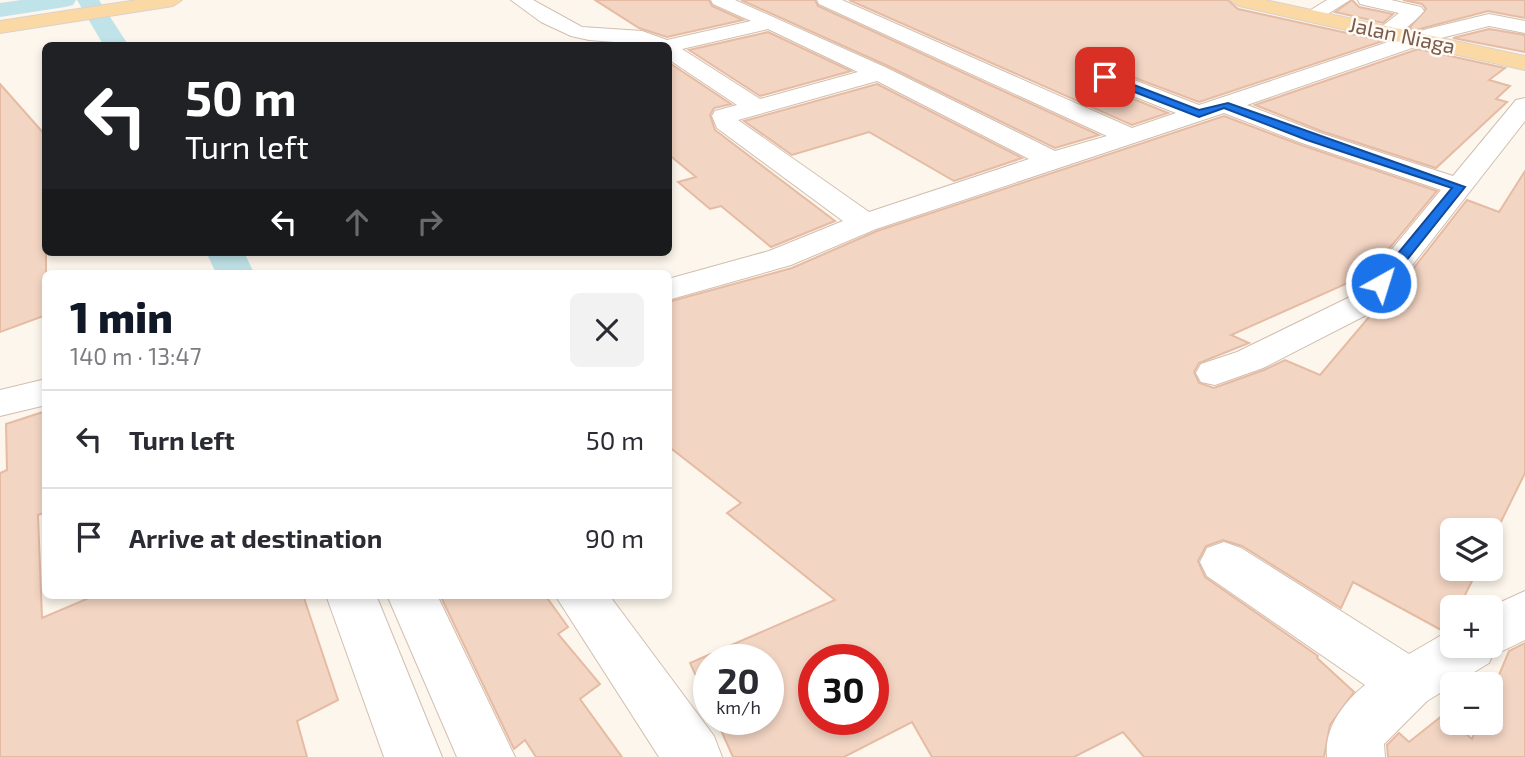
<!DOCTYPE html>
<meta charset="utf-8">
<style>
:root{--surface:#fff;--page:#f2f2f3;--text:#2b2b33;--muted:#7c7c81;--line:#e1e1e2;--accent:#111827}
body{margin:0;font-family:"Exo 2",sans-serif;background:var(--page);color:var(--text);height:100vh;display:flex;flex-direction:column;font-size:26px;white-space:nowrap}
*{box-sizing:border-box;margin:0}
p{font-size:23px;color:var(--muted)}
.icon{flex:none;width:38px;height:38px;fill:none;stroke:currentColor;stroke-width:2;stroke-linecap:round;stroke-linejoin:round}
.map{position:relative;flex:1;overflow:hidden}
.side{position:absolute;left:42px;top:270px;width:630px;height:329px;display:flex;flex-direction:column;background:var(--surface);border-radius:10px;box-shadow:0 4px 10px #0003}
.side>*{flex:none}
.guide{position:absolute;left:42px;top:42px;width:630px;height:214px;border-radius:10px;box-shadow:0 4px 10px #0003;background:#202124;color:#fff;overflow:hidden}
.controls{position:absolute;left:1440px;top:518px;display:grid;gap:14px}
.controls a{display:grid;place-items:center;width:63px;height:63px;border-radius:10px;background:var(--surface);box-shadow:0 4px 10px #0003;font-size:35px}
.speed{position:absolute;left:693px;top:644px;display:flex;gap:14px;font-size:35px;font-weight:700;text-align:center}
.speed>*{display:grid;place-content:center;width:91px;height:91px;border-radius:50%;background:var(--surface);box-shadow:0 4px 10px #0003;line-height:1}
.speed small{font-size:18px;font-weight:400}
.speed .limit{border:10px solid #d22;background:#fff;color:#111}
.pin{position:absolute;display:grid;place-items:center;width:60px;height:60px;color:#fff;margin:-30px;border-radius:14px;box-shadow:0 4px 10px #0006}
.me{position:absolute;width:77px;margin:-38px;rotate:39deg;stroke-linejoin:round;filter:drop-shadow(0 0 5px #0008)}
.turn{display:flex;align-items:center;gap:24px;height:147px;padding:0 28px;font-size:32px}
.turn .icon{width:91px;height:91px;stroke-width:2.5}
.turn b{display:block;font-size:49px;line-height:60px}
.lanes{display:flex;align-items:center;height:66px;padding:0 28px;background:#0003;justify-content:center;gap:35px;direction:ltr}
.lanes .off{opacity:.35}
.round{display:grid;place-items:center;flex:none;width:74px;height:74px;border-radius:10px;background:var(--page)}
.summary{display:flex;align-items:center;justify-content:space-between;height:119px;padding:0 28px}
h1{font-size:42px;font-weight:800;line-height:52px;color:var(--accent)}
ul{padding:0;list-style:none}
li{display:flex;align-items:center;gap:21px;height:98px;padding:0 28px;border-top:2px solid var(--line)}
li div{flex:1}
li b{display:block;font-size:26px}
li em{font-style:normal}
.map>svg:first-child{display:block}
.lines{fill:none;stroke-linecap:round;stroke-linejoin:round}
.canal{fill:#bfe3e8;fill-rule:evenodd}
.building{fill:#f3d5c3;stroke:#e6bba3;stroke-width:2;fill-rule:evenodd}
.minor-casing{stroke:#d1beb0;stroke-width:2}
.major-casing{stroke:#dad1cd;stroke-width:2}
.minor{fill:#fff;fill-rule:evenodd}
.major{fill:#fbd9a5;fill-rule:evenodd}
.route{fill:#1a73e8;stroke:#114b97;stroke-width:2}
.labels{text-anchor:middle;stroke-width:5;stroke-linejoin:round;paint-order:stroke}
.far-street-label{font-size:21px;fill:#7a5c4d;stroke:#fffaf3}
</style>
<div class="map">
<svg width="1525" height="757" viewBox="0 0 1525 757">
<rect width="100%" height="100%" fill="#fdf6ec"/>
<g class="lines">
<!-- canal -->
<g class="canal">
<path d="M 21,0 L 76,0 L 73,5 L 65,7 L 0,17 L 0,3 Z"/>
<path d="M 77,0 L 99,0 L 129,46 L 104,46 Z"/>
<path d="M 206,252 L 244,252 L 254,273 L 216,273 Z"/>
</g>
</g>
<!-- building -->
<g class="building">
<path d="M 595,0 L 709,0 L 712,6 L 743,20 L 667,37 L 639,28 Z"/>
<path d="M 741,0 L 815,0 L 818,6 L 1099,135 L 1055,148 L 888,66 Z"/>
<path d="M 849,0 L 1228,0 L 1238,9 L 1383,41 L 1199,102 L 1114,70 L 1095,71 L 1092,78 L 1096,84 L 1168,113 L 1132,125 Z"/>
<path d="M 1352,0 L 1359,7 L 1393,14 L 1383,23 L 1335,12 Z"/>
<path d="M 1403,0 L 1525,0 L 1525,18 L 1488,11 L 1416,30 L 1409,28 L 1426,9 L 1422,4 Z"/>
<path d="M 1489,29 L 1525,35 L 1525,52 L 1453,38 Z"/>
<path d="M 768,32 L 851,71 L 760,96 L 689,50 Z"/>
<path d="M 1418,49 L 1505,68 L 1489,80 L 1510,86 L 1496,99 L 1507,102 L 1436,168 L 1321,131 L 1255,105 Z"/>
<path d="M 668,62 L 731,104 L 714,108 L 710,115 L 715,130 L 835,221 L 771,247 L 721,206 L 710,209 L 678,182 L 696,177 L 668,154 Z"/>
<path d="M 0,84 L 46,136 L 46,315 L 0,332 Z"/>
<path d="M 877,84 L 1022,158 L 954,181 L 869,132 L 792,155 L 744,121 Z"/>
<path d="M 1224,116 L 1301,145 L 1437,191 L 1368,274 L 1231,335 L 1249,343 L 1199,363 L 1194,372 L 1199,383 L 1214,388 L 1264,370 L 1285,360 L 1320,375 L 1369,317 L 1380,311 L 1467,200 L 1499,212 L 1525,171 L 1525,473 L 1491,542 L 1491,530 L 1452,530 L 1452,569 L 1478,569 L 1459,607 L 1452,607 L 1452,620 L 1449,628 L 1443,631 L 1353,582 L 1341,608 L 1242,546 L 1223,540 L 1206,546 L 1198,561 L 1205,577 L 1318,656 L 1317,658 L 1354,692 L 1330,725 L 1324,757 L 1144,757 L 1123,732 L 1074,757 L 932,757 L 912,722 L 844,757 L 733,757 L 716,719 L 768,719 L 768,660 L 709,660 L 709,704 L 690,663 L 835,600 L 727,513 L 741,503 L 668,446 L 668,302 L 792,268 L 877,231 ZM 814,660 L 873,660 L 873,719 L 814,719 Z"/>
<path d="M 46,411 L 46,512 L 38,515 L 42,618 L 96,595 L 303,595 L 338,700 L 297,721 L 307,757 L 0,757 L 0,473 L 7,470 L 6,424 Z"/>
<path d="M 440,595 L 545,595 L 568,627 L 558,634 L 600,684 L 580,699 L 622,757 L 536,757 L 525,740 L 514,749 Z"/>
<path d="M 1525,643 L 1525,757 L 1388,757 L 1387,745 L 1399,733 L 1409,742 L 1443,715 L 1472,739 L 1479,723 L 1491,723 L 1491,694 L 1509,651 Z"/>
</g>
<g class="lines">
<defs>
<g id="minor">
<path d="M 511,0 L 533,0 L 582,27 L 642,31 L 667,40 L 751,21 L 713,4 L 711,0 L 735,0 L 887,68 L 1055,151 L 1107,136 L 819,4 L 817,0 L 842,0 L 1132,128 L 1176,113 L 1097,82 L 1094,77 L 1097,72 L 1113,72 L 1199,105 L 1427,29 L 1489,14 L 1525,21 L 1525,33 L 1489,26 L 1441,38 L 1247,105 L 1320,133 L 1453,176 L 1516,100 L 1525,98 L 1525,121 L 1378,309 L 1263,368 L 1215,385 L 1201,382 L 1196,373 L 1201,364 L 1237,352 L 1354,295 L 1441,190 L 1302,143 L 1224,113 L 876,229 L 791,265 L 668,300 L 668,279 L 769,251 L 843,221 L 717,128 L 712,116 L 715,111 L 737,105 L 668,59 L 668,46 L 589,40 L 571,36 L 541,22 ZM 768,29 L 858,72 L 760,99 L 682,49 ZM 877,81 L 1029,159 L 869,212 L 738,120 Z"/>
<path d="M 1327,0 L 1350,0 L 1318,20 L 1304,20 L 1301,16 Z"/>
<path d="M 1358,0 L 1391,0 L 1421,7 L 1424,11 C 1414,23 1394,40 1378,36 L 1375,32 L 1399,13 L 1360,4 Z"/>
<path d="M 46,379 L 46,405 L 0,416 L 0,390 Z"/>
<path d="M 1224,542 L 1241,548 L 1409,654 L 1452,629 L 1452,646 L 1491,646 L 1490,607 L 1525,591 L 1525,640 L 1492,656 L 1489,663 L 1427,701 L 1384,744 L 1385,757 L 1327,757 C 1324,728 1344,702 1365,685 L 1207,576 L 1200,562 L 1207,548 Z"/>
<path d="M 326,595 L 376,595 L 442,757 L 384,757 Z"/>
<path d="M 387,595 L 437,595 L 515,757 L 457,757 Z"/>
<path d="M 555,595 L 609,595 L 714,736 L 722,757 L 659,757 Z"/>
</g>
<g id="major">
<path d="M 137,0 L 182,0 L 173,6 L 0,33 L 0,21 Z"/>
<path d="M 1230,0 L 1265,0 L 1525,56 L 1525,70 L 1239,6 Z"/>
</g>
</defs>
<!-- minor casing -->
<use href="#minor" class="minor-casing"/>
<!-- major casing -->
<use href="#major" class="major-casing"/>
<!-- minor -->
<use href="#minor" class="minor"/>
<!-- major -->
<use href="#major" class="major"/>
</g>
<!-- route -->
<path class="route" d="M 1101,75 L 1108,75 L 1199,110 L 1228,103 L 1465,187 L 1386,286 L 1376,286 L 1376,280 L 1452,188 L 1307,140 L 1224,108 L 1199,117 L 1101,79 Z"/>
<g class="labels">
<!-- far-street labels -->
<g class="far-street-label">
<text transform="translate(1402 36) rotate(12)" y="7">Jalan Niaga</text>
</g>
</g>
</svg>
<div class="controls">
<a><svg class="icon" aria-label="layers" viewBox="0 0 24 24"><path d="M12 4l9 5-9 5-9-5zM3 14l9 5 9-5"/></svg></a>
<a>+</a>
<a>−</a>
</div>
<div class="speed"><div>20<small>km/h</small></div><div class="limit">30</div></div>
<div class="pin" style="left:1105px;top:77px;background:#d93025"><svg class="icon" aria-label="arrive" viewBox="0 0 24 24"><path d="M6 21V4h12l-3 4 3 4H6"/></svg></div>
<svg class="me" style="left:1381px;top:283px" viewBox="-20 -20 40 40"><circle r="17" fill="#1a73e8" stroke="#fff" stroke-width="3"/><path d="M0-11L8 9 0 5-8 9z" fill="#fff"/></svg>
<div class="guide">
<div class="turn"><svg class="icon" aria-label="left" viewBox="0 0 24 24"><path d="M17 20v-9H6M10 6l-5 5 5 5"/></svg><div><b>50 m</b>Turn left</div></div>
<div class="lanes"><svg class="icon" aria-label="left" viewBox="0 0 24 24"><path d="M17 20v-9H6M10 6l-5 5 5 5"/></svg><svg class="icon off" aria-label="ahead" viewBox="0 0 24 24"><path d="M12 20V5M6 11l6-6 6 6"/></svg><svg class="icon off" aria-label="right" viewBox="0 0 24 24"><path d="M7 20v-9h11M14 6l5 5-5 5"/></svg></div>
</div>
<section class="side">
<div class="summary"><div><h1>1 min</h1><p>140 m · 13:47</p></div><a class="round"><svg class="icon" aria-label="close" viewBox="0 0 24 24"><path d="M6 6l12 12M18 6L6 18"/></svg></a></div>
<ul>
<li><svg class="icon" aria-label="left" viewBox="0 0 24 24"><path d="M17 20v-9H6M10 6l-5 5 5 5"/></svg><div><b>Turn left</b></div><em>50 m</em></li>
<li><svg class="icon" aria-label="arrive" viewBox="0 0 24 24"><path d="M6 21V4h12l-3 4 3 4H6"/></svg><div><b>Arrive at destination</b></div><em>90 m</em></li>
</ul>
</section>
</div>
